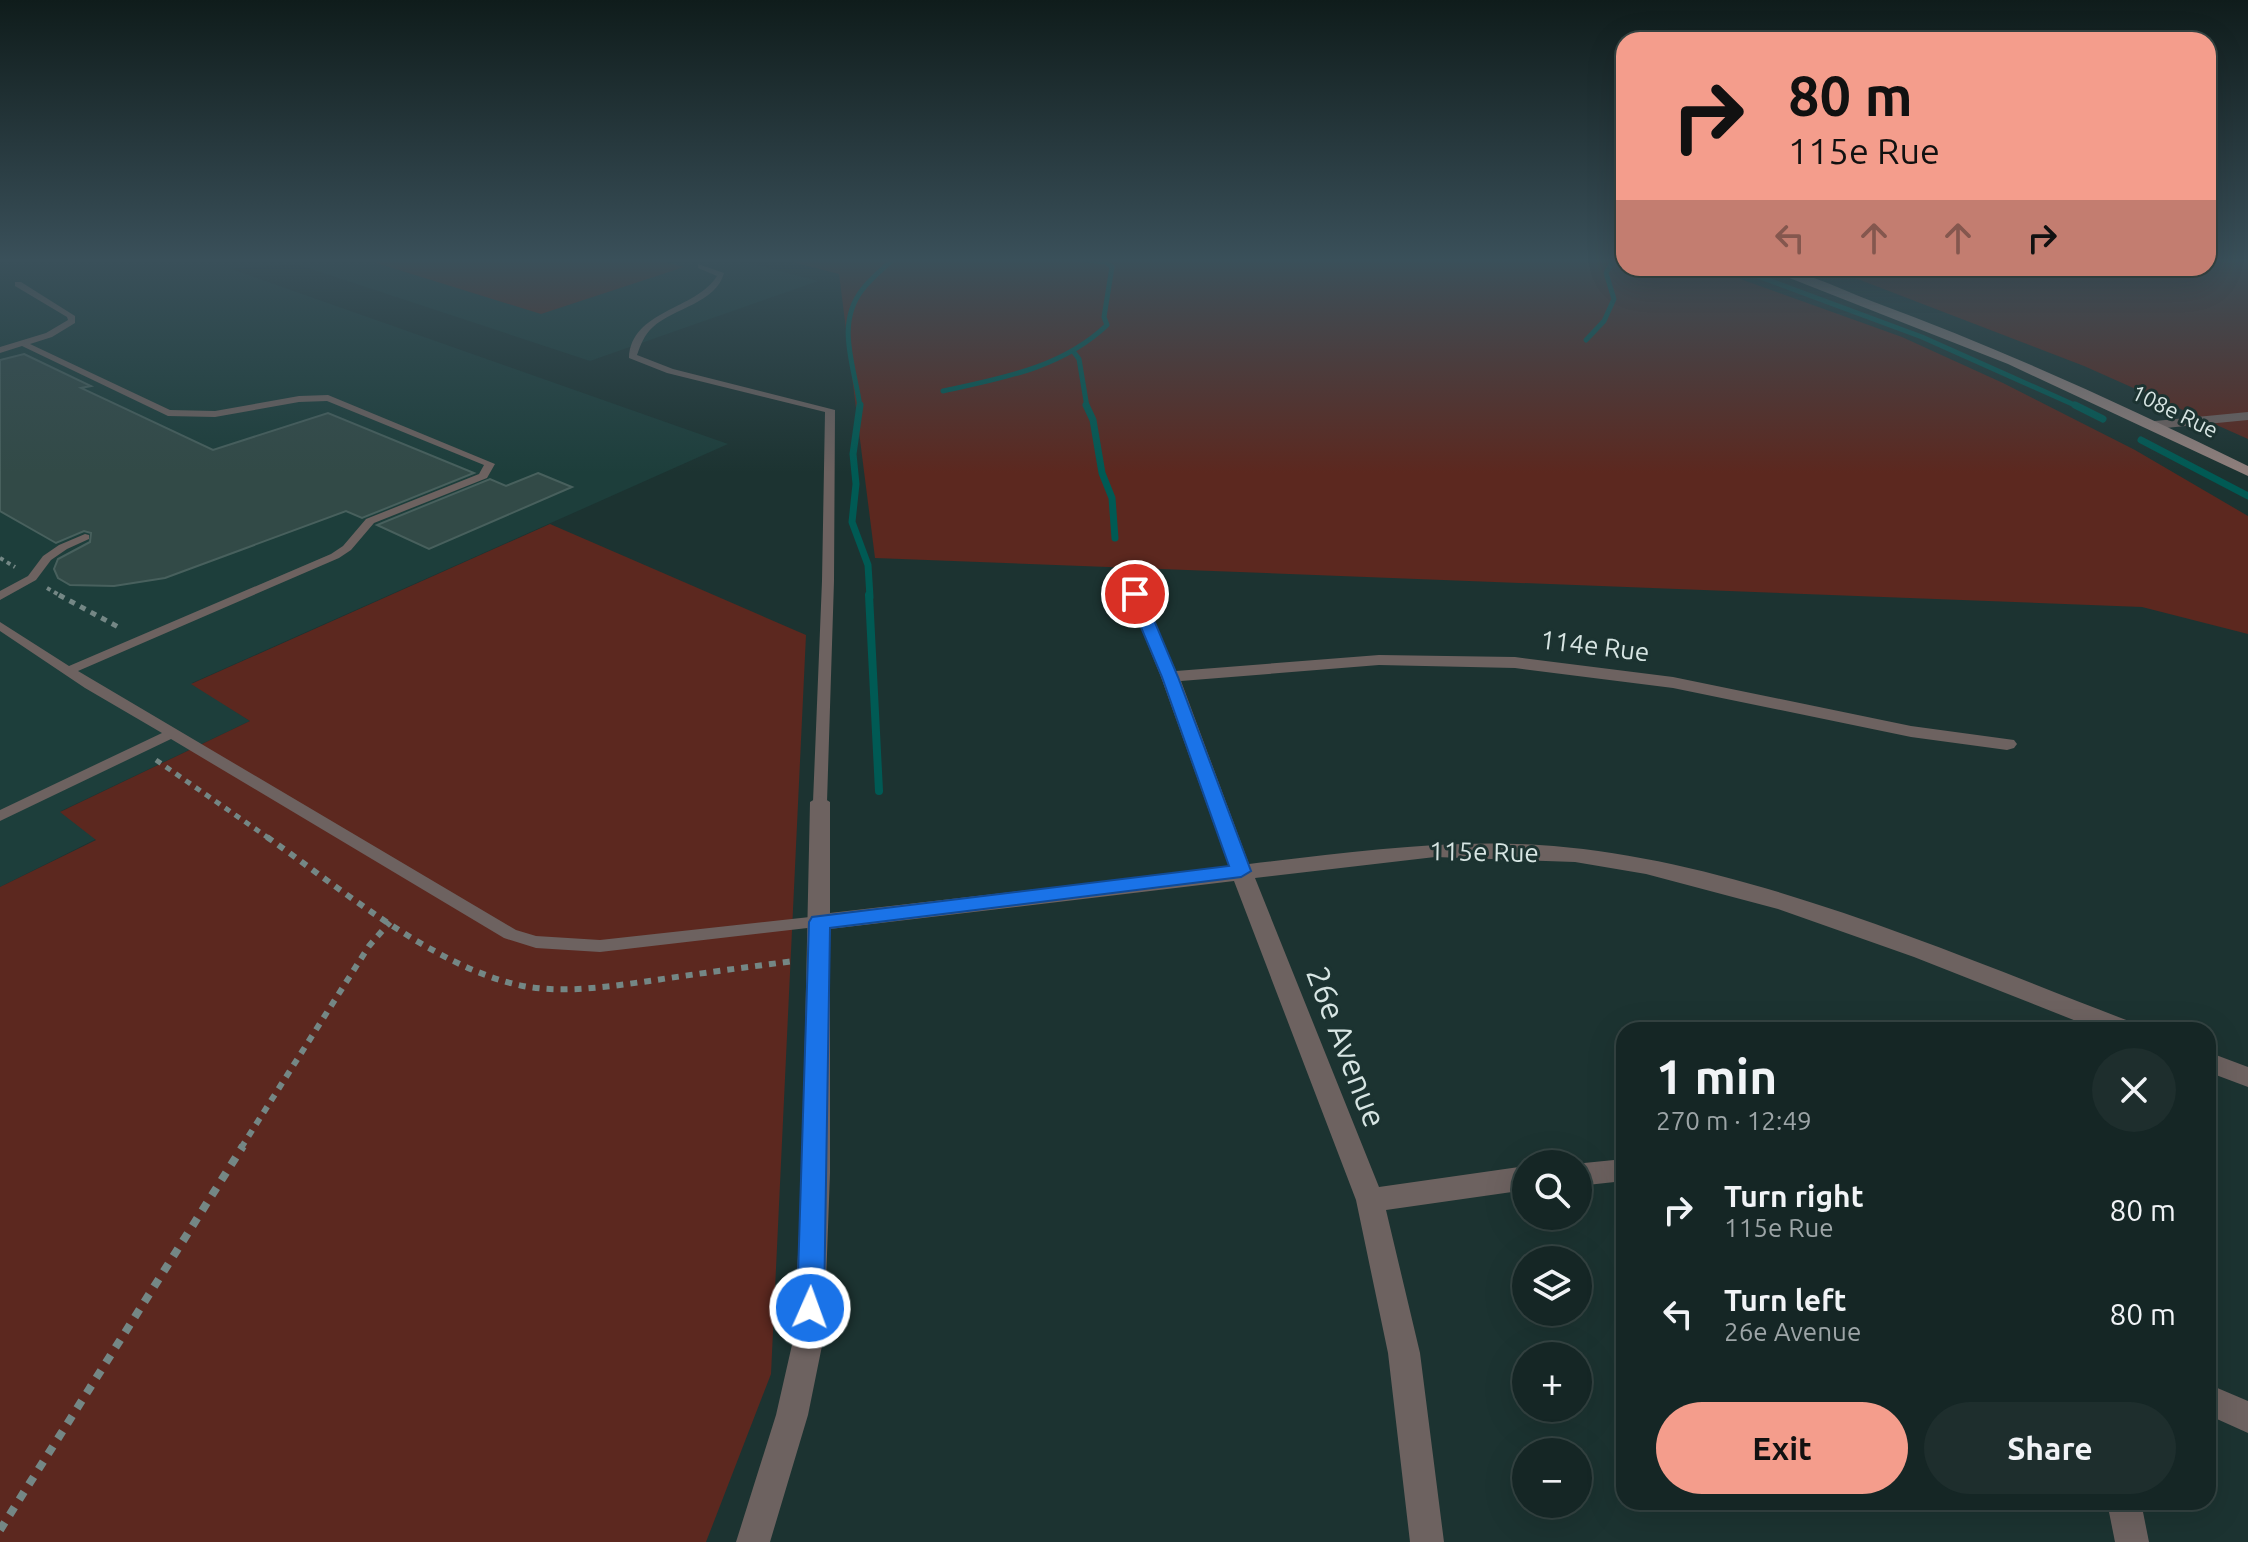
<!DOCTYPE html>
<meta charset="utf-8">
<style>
:root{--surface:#152625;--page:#1e2e2d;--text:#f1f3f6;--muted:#9da5a7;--line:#344342;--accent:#f49d8c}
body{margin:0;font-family:Ubuntu,sans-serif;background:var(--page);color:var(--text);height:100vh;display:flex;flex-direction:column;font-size:30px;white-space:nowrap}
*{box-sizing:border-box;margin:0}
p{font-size:26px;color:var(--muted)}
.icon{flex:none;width:44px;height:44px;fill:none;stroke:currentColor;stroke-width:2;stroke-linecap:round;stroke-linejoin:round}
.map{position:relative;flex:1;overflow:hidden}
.details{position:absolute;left:1616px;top:1022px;width:600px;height:488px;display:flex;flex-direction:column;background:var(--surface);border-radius:24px;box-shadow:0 8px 32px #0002,0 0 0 2px var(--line)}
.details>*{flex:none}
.guide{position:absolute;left:1616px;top:32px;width:600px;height:244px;border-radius:24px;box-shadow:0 8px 32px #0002,0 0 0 2px var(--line);background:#f49d8c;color:#111;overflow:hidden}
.tools{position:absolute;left:1512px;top:1150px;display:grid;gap:16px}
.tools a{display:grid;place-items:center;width:80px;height:80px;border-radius:50%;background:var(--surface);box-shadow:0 8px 32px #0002,0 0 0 2px var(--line);font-size:40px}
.pin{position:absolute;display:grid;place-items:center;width:68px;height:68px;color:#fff;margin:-34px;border:4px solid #fff;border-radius:50%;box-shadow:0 2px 8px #0007}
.me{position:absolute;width:88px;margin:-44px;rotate:2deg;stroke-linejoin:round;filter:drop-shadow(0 0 6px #0008)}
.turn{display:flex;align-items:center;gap:28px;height:168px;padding:0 40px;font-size:36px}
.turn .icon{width:104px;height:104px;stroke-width:2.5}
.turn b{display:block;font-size:56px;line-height:68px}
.lanes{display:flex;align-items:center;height:76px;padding:0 40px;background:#0003;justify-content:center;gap:40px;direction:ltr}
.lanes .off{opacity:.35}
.round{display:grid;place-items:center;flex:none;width:84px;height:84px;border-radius:42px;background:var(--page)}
.head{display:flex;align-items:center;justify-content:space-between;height:136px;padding:0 40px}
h1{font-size:48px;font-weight:600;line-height:60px}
.cta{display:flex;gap:16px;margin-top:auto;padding:16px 40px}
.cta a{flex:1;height:92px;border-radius:48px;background:var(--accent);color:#111;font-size:32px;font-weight:600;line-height:92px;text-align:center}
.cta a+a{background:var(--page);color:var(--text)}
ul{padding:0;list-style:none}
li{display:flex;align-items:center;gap:24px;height:104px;padding:0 40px}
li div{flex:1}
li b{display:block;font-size:30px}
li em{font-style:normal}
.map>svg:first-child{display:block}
.built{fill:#1d3e3b}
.green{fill:#5c281f}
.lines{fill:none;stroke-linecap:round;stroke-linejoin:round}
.stream-far2{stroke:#005a54;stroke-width:5}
.stream-far1{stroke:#005a54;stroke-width:7}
.stream{stroke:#005a54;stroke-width:8}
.building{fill:#324a47;stroke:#48605d;stroke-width:2}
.path-far3{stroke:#748785;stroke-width:4;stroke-dasharray:4 4;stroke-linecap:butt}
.path-far2{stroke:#748785;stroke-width:5;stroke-dasharray:6 6;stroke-linecap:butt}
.path-far1{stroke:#748785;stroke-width:6;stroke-dasharray:7 7;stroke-linecap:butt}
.path{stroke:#748785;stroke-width:8;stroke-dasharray:9 9;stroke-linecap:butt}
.service{fill:#6d6260;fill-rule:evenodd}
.minor{fill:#6d6260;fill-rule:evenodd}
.secondary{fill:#8f7f7c;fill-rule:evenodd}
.route{fill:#1a73e8;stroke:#114b97;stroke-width:2}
.labels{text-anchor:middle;stroke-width:6;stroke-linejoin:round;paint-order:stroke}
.far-street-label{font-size:22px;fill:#d7e5e3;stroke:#1c3331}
.street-label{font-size:26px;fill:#d7e5e3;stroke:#1c3331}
.near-street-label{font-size:32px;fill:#d7e5e3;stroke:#1c3331}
</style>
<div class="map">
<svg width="2248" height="1542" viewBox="0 0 2248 1542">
<rect width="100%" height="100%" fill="#1c3331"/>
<!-- built -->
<path class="built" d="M 0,258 L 730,258 L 818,281 L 590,361 L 296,264 L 231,269 L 728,444 L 192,683 L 250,721 L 61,811 L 96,839 L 0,887 Z"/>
<!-- green -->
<g class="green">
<path d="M 391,258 L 649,258 L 684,267 L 541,314 L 373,262 Z"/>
<path d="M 777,258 L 1624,258 L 1624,268 L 1710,268 L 1902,337 L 2003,383 L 2135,450 L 2248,516 L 2248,634 L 2142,607 L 875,558 L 839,274 Z"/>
<path d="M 2208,258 L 2248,258 L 2248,439 L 2084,366 L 1829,268 L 2208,268 Z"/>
<path d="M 550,524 L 806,635 L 771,1374 L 706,1542 L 0,1542 L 0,887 L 96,840 L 60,812 L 250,721 L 191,684 Z"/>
</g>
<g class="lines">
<!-- stream-far2 -->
<g class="stream-far2">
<path d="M 1736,268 L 1922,337 L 2079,407"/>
<path d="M 1586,340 L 1604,321 L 1614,299 L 1606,273 L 1615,258"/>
<path d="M 1073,351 L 1079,359 L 1087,407"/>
<path d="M 943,391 C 1002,378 1062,368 1107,325 L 1104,317 L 1112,267 L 1106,262 L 1070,258"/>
<path d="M 860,407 C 855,367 835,325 862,290 C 871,278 884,268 894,258"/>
</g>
<!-- stream-far1 -->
<g class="stream-far1">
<path d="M 860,405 L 853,454 L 856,484 L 852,522 L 868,565 L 870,597"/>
<path d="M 1086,405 L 1093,420 L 1102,473 L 1112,498 L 1115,538"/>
<path d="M 2075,405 L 2103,419"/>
<path d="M 2141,440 L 2248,496"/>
</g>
<!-- stream -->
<path class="stream" d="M 869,595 L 879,791"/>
</g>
<!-- building -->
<g class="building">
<path d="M 24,354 L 91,386 L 81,388 L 213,450 L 328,413 L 474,473 L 362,518 L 346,511 L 165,578 L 114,586 L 70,585 L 58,578 L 54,569 L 58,559 L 90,542 L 91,533 L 84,531 L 56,543 L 0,511 L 0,360 Z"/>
<path d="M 538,473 L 572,487 L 429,549 L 377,525 L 490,479 L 506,486 Z"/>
</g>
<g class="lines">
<!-- path-far3 -->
<g class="path-far3">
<path d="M 0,558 L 15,567"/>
<path d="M 47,588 L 63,597"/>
</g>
<!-- path-far2 -->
<g class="path-far2">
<path d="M 59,595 L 122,629"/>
<path d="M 156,760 L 270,839"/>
</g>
<!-- path-far1 -->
<g class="path-far1">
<path d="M 267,837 C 340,888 435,968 523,986 C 566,994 613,986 656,980 C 702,973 748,967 794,961"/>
<path d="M 241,1148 L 369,946 L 390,922"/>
</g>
<!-- path -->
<path class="path" d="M 0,1530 L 243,1146"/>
<!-- service -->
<g class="service">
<path d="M 698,264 L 724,273 C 716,303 674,308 653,327 C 644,335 641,344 637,355 L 673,369 L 835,410 L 834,581 L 827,802 L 820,806 L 813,802 L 822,581 L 825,412 L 667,373 L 629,358 C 631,310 696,310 717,276 L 698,268 Z"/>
<path d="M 15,282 L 21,282 L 75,316 L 75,323 L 52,337 L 30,344 L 170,410 L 215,411 L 299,396 L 328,395 L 495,464 L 487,478 L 374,523 L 351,550 L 339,558 L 78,671 L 516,930 L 536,936 L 600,940 L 819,916 L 825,918 L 827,922 L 825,926 L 600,952 L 536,948 L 504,938 L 171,739 L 0,821 L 0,810 L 162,733 L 85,688 L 0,631 L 0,622 L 69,666 L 331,554 L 343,546 L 366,519 L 479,474 L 484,465 L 327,401 L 299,402 L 215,417 L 168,416 L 22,346 L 0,353 L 0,347 L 46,333 L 68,320 L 67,317 L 15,286 Z"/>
<path d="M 85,534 L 89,535 L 89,539 L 67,549 L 51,560 L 36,580 L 0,600 L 0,591 L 28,576 L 43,556 L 59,545 Z"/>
</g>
<!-- minor -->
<g class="minor">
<path d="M 2248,412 L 2248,420 L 2155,429 L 2148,425 L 2155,421 Z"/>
<path d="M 1135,589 L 1143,594 L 1176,671 L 1379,655 L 1515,657 L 1673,677 L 1911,726 L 2014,740 L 2017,744 L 2014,748 L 2007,750 L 1911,737 L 1673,688 L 1515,668 L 1379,665 L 1181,681 L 1249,864 C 1346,853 1441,839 1539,845 C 1735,857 1951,953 2134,1023 L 2137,1030 L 2099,1030 L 1914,957 L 1778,909 L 1646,874 L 1575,862 L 1435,857 L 1255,878 L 1379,1187 L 1526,1166 L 1526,1190 L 1386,1210 L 1420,1353 L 1444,1542 L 1410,1542 L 1388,1353 L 1356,1200 L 1234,881 L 830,929 L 830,1173 L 824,1336 L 808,1415 L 770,1542 L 736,1542 L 776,1415 L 794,1336 L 802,1173 L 810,802 L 820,796 L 830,802 L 830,913 L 1229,867 L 1161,677 L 1127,594 Z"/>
<path d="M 2208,1052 L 2248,1067 L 2248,1087 L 2208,1072 Z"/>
<path d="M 1624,1159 L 1624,1181 L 1578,1186 L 1578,1164 L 1574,1164 Z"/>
<path d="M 2208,1384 L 2248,1401 L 2248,1433 L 2208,1415 Z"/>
<path d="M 2107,1502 L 2141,1502 L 2149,1542 L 2115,1542 Z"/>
</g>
<!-- secondary -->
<path class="secondary" d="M 1764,268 C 1800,268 1840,289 1874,302 C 2002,349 2126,406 2248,466 L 2248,476 L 2008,364 Z"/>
</g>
<!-- sky -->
<linearGradient id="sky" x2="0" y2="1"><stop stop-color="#0f1c1b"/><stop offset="0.55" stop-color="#3a505a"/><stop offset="1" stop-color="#3a505a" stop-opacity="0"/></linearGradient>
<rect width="2248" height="473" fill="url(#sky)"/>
<!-- route -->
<path class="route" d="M 1135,590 L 1143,594 L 1178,677 L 1251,871 L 1241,877 L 830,928 L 824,1308 L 820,1316 L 810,1320 L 801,1316 L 797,1308 L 809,922 L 812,917 L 1229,866 L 1162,677 L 1127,594 Z"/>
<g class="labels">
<!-- far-street labels -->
<g class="far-street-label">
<text transform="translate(2175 411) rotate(26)" y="8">108e Rue</text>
</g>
<!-- street labels -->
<g class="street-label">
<text transform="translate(1595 646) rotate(7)" y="9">114e Rue</text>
<text transform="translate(1484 852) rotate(1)" y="9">115e Rue</text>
</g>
<!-- near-street labels -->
<g class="near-street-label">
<text transform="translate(1346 1047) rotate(69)" y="11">26e Avenue</text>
</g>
</g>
</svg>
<div class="tools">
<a><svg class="icon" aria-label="search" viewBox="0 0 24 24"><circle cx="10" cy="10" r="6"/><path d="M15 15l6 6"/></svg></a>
<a><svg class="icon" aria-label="layers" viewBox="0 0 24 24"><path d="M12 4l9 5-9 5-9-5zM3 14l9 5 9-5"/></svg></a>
<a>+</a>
<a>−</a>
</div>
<div class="pin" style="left:1135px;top:594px;background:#d93025"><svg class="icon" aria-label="arrive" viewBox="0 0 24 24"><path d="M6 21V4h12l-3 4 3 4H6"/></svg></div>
<svg class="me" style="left:810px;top:1308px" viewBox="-20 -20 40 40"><circle r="17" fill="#1a73e8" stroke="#fff" stroke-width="3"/><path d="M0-11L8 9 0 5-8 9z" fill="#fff"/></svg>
<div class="guide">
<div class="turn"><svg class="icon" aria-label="right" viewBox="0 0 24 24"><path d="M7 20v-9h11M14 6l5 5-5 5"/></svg><div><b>80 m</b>115e Rue</div></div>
<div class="lanes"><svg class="icon off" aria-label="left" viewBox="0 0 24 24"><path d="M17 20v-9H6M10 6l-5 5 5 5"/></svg><svg class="icon off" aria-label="ahead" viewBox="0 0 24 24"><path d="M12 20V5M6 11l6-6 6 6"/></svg><svg class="icon off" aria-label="ahead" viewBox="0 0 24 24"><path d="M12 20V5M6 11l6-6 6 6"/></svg><svg class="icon" aria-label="right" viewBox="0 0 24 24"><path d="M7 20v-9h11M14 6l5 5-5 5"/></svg></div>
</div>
<section class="details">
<div class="head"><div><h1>1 min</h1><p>270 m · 12:49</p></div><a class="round"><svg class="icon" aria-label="close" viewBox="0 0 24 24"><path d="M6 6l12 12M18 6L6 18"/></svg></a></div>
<ul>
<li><svg class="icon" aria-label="right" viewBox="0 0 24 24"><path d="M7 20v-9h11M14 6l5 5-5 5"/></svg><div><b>Turn right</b><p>115e Rue</p></div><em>80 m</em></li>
<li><svg class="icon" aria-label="left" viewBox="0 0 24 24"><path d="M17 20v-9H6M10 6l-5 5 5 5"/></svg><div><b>Turn left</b><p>26e Avenue</p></div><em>80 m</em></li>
</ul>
<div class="cta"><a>Exit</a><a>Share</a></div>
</section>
</div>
